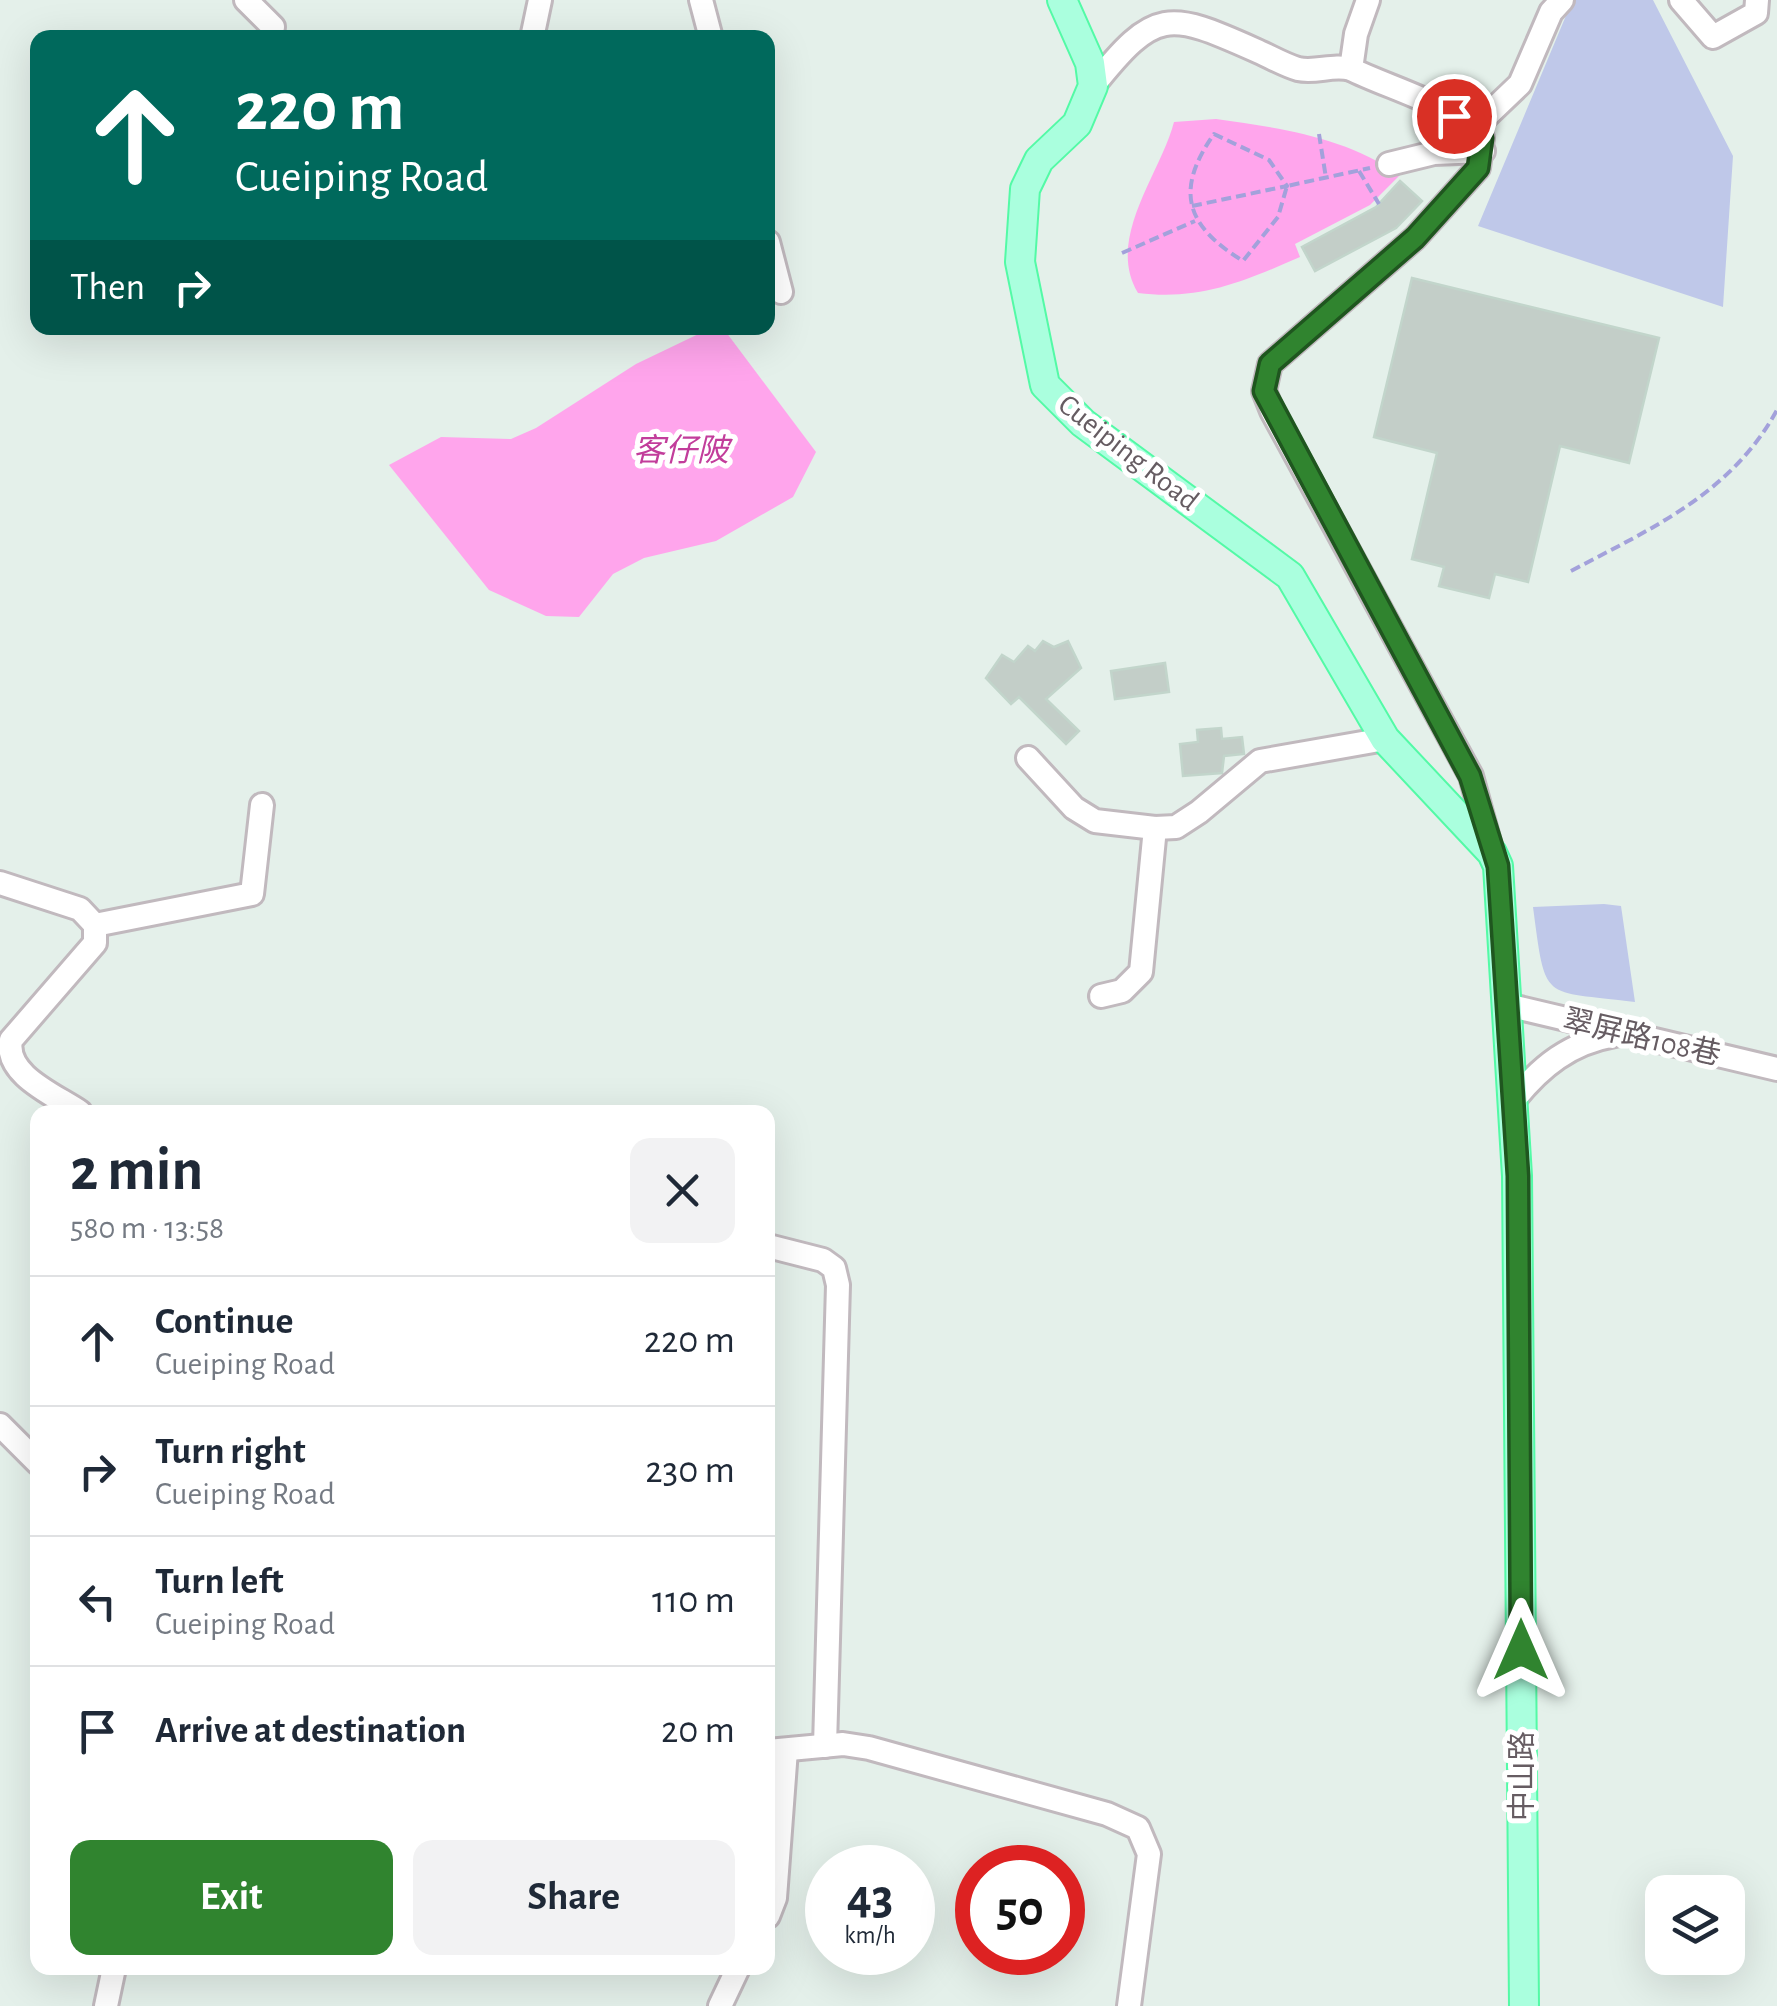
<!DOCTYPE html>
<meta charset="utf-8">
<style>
:root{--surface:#fff;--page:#f2f2f3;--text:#1f2937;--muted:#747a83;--line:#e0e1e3;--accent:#30842f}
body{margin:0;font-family:"Alegreya Sans","Noto Sans TC",sans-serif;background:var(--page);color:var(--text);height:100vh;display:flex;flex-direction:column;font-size:38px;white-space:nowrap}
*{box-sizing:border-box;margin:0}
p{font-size:32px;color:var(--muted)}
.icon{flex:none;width:55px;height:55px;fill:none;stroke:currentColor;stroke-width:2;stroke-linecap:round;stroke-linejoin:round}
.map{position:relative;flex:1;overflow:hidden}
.details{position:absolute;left:30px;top:1105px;width:745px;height:870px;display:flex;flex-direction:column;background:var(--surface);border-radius:20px;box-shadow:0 10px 40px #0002}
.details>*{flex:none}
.hud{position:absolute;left:30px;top:30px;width:745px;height:305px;border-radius:20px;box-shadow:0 10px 40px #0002;background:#00695c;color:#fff;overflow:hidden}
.tools{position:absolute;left:1645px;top:1875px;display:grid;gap:20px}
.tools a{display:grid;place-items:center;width:100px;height:100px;border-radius:20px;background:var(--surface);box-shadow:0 10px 40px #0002;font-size:50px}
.speed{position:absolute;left:805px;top:1845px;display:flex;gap:20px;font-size:50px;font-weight:700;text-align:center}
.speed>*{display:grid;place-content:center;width:130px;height:130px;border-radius:50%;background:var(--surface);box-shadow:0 10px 40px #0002;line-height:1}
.speed small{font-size:25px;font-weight:400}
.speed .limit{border:15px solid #d22;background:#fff;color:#111}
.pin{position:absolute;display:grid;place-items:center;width:85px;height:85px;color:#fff;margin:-42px;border:5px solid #fff;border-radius:50%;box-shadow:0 2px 10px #0007}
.me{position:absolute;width:110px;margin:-55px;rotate:0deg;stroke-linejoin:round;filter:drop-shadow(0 0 8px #0008)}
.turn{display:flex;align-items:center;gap:35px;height:210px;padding:0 40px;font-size:45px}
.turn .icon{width:130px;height:130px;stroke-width:2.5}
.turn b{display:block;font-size:70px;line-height:85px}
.then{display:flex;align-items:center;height:95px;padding:0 40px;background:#0003;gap:20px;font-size:38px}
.round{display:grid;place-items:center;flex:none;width:105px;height:105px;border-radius:20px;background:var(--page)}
.head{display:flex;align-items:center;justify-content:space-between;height:170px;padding:0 40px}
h1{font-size:60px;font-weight:700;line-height:75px}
.primary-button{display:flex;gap:20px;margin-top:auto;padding:20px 40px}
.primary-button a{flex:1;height:115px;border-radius:20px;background:var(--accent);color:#fff;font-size:40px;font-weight:700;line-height:115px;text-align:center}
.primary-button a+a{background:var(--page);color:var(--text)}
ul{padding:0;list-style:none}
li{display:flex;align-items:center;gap:30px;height:130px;padding:0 40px;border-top:2px solid var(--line)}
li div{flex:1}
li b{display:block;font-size:38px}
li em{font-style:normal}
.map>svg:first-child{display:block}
.green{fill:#bfc8e9}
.water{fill:#ffa5ec}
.building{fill:#c3cec8;stroke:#c2d5cb;stroke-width:2.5}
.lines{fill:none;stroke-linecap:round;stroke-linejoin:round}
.minor-casing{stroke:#c1b9be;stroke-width:28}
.major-casing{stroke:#53faa6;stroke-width:32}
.path{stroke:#a3a1db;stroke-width:4;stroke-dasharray:10 5;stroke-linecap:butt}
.minor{stroke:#fff;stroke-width:22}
.major{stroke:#aaffde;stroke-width:28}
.route-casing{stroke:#1f561f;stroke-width:25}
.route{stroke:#30842f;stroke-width:18}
.labels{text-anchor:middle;stroke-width:10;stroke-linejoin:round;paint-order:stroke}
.street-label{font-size:30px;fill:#665c62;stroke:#fff}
.water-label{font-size:32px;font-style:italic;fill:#c23d9b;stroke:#fff}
</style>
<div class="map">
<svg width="1777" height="2006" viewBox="0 0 1777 2006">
<rect width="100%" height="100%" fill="#e4f0ea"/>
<!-- green -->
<g class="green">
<path d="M 1569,0 L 1653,0 L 1733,156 L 1723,307 L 1478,226 L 1570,6 Z"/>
<path d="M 1604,904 L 1621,906 L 1635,1002 C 1541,990 1546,1004 1533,907 Z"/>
</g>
<!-- water -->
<g class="water">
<path d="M 1216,119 C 1281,128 1345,137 1400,175 L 1370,205 L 1295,244 L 1300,257 C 1245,281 1200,301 1138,293 C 1105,239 1161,173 1174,122 Z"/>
<path d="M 711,328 L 723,328 L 816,452 L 793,497 L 716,541 L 644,558 L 613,574 L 579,617 L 546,616 L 489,590 L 389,465 L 441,437 L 511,439 L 536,428 L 636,364 Z"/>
</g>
<!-- building -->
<g class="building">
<path d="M 1400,181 L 1422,201 L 1396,228 L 1315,271 L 1302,247 L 1376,207 Z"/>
<path d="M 1412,278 L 1659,338 L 1629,463 L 1560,446 L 1528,582 L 1495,574 L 1489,598 L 1439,586 L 1444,567 L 1412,559 L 1437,453 L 1374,437 Z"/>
<path d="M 1043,641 L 1054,647 L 1068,641 L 1081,668 L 1046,699 L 1079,731 L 1066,744 L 1019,697 L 1011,704 L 986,678 L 1002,655 L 1014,662 L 1028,646 L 1035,651 Z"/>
<path d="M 1165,663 L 1169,692 L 1115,699 L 1111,671 Z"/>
<path d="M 1221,728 L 1222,739 L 1242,737 L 1244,754 L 1224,756 L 1222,773 L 1183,776 L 1180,744 L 1198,742 L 1197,730 Z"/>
</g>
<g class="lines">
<defs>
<g id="minor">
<path d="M 246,0 L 273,27"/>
<path d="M 701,0 L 711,38"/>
<path d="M 1681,0 L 1713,37 L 1756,13 L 1757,0"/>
<path d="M 532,38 L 540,0"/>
<path d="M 1351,69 L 1356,34 L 1368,0"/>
<path d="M 1093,86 C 1155,8 1168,11 1255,50 C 1269,56 1284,65 1298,69 C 1316,73 1333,64 1351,69 C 1386,87 1462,108 1482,138 L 1478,168 L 1415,238 L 1270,364 L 1264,391 L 1272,411 L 1471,776 L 1492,853"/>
<path d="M 1475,127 L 1520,84 L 1551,12 L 1562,0"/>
<path d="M 1389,164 L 1434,153 L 1483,151"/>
<path d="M 768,242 L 781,292"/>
<path d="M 1028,758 L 1074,808 L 1095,821 L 1155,828 L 1176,827 L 1199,812 L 1260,761 L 1385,739"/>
<path d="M 0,883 L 80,909 L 95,925 L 95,943 L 11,1040 C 4,1075 55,1095 80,1112"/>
<path d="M 95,925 L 252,894 L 262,805"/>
<path d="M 1101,996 L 1122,991 L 1141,972 L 1155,828"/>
<path d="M 1507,1005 L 1777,1069"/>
<path d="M 1513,1101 C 1541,1066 1570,1043 1615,1035"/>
<path d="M 768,1246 L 823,1260 L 834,1268 L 838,1285 L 825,1746"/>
<path d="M 0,1425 L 38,1463"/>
<path d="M 768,1751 L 843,1744 L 869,1748 L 1107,1814 L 1138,1828 L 1149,1854 L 1129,2006"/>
<path d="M 768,1916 L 775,1898 L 786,1750"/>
<path d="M 106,2006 L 114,1968"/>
<path d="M 720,2006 L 738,1968"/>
</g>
<path id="major" d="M 1062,0 L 1090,63 L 1093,86 L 1077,124 L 1039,160 L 1025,189 L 1020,262 L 1045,385 L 1083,423 L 1290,576 L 1385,739 L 1492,853 L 1498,866 L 1517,1176 L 1524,2006"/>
</defs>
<!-- minor casing -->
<use href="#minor" class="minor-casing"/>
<!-- major casing -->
<use href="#major" class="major-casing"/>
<!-- path -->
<g class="path">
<path d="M 1319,134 L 1326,178"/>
<path d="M 1359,171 L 1379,204"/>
<path d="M 1192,206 L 1287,186 L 1269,160 L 1214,134 C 1174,191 1186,226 1243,261 L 1278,217 L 1287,186 L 1370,168"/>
<path d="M 1122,253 L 1195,221"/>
<path d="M 1571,571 C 1652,528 1731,494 1777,410"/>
</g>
<!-- minor -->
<use href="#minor" class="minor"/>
<!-- major -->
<use href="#major" class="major"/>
</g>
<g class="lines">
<defs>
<path id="route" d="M 1454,116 L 1475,128 L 1482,138 L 1478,168 L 1415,238 L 1270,364 L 1264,391 L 1470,776 L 1498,866 L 1518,1176 L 1521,1650"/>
</defs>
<!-- route casing -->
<use href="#route" class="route-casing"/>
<!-- route -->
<use href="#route" class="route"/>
</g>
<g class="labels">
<!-- street labels -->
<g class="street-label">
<text transform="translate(1129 452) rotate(38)" y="10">Cueiping Road</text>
<text transform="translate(1642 1037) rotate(13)" y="10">翠屏路108巷</text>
<text transform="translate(1522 1776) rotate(-90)" y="10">中山路</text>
</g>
<!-- water labels -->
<g class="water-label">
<text x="681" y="461">客仔陂</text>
</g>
</g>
</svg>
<div class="tools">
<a><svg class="icon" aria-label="layers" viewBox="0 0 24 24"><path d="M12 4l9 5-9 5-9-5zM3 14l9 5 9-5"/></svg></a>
</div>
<div class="speed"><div>43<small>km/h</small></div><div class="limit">50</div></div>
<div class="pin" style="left:1454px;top:116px;background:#d93025"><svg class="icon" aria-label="arrive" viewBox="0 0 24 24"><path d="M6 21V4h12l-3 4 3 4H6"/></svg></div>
<svg class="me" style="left:1521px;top:1650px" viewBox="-20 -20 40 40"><path d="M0-17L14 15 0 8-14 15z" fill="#30842f" stroke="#fff" stroke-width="4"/></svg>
<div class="hud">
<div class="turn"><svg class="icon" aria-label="ahead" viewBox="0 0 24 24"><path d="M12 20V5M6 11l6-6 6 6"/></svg><div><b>220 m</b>Cueiping Road</div></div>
<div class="then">Then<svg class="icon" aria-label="right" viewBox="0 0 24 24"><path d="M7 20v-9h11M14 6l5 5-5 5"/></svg></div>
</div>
<section class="details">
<div class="head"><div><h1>2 min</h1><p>580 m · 13:58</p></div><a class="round"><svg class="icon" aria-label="close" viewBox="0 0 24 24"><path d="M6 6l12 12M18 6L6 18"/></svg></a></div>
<ul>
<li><svg class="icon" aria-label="ahead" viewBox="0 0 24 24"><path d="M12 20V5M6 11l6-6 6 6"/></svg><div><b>Continue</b><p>Cueiping Road</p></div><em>220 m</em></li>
<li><svg class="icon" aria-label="right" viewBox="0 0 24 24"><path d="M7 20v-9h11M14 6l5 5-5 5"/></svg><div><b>Turn right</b><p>Cueiping Road</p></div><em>230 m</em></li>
<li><svg class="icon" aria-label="left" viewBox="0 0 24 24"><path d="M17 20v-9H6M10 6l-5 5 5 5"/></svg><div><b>Turn left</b><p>Cueiping Road</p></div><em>110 m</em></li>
<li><svg class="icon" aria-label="arrive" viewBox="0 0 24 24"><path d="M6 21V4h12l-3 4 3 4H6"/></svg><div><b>Arrive at destination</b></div><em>20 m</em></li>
</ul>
<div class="primary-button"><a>Exit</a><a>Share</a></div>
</section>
</div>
